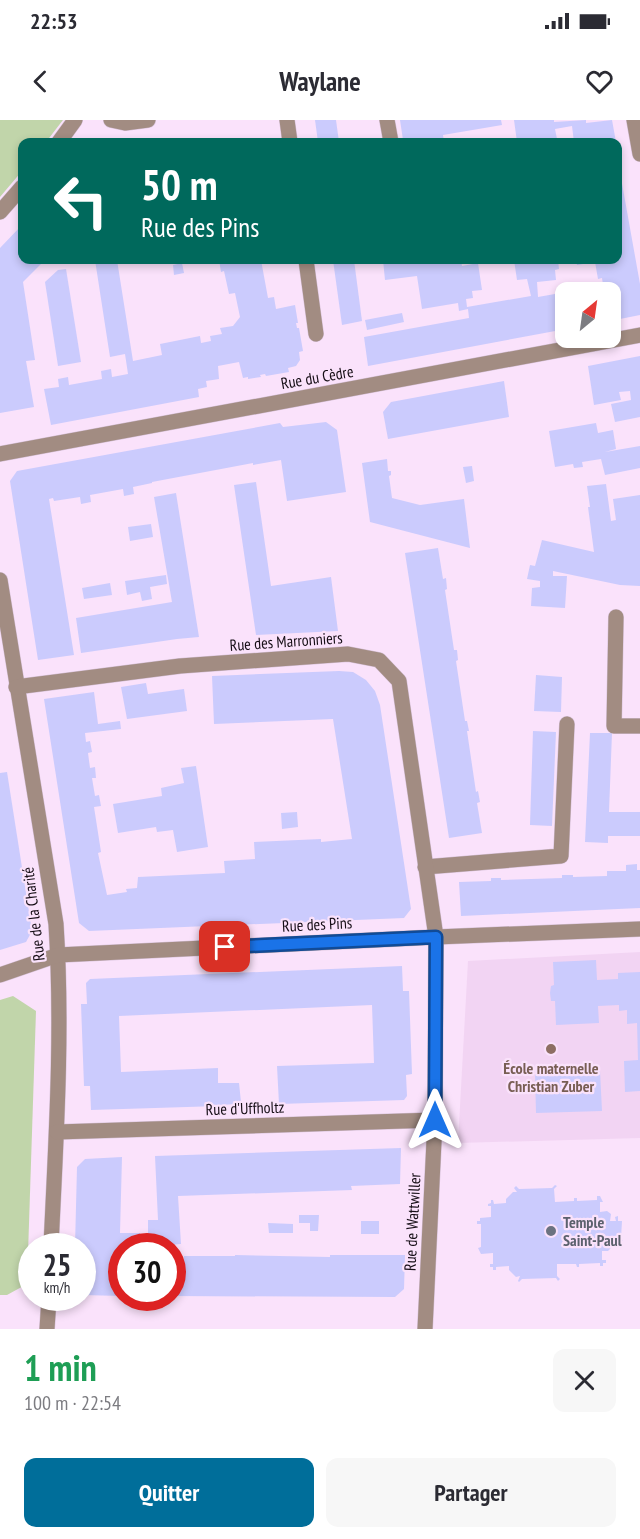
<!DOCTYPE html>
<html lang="fr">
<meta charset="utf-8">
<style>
:root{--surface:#fff;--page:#f7f7f7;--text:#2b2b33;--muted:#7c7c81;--accent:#006e9a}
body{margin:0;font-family:"PT Sans Narrow",sans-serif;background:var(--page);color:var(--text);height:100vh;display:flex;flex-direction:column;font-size:22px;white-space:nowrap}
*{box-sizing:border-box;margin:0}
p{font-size:20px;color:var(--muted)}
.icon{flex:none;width:33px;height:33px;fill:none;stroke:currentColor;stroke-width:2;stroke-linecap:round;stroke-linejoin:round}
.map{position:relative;height:1209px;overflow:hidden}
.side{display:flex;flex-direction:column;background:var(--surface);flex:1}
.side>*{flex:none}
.guide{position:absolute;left:18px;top:18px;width:604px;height:126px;border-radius:12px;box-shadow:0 3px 9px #0003;background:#00695c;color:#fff;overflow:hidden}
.needle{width:39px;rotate:29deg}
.tools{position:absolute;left:555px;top:162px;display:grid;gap:12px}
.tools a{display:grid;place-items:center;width:66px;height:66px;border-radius:12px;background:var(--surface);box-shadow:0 3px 9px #0003;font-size:30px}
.speed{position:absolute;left:18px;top:1113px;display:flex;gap:12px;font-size:30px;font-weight:700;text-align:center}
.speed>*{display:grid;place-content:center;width:78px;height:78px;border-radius:50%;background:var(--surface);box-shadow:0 3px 9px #0003;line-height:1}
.speed small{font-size:15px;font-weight:400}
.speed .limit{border:9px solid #d22;background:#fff;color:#111}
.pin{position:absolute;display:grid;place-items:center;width:51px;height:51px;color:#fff;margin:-26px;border-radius:12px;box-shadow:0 3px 9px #0006}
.me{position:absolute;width:66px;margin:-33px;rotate:0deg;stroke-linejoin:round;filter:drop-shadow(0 0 4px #0008)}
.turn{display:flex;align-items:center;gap:21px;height:126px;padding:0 24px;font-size:27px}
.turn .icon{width:78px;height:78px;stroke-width:2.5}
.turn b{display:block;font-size:42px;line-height:51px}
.round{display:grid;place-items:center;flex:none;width:63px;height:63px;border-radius:12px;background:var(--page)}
.summary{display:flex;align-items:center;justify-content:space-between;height:102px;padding:0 24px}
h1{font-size:36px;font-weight:600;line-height:45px;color:#1e9e55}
.action{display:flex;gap:12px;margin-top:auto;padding:12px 24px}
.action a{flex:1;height:69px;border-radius:12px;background:var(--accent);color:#fff;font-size:24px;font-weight:600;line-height:69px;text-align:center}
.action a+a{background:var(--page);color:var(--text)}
.status{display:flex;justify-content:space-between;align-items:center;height:42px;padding:0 30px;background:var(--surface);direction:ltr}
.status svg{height:16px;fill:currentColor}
header{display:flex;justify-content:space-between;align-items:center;height:78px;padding:0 24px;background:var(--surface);font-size:27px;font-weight:600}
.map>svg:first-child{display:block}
.built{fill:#f2d4f3}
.green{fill:#c1d5aa}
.building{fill:#cbcbfd}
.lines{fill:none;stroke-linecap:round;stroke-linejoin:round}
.lane-casing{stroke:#d5c0d6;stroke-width:16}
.street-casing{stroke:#d5c0d6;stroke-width:16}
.lane{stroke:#a28c82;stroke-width:15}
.street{stroke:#a28c82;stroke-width:15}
.route-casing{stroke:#114b97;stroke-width:15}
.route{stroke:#1a73e8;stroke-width:10}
.education-dot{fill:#8d6e63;stroke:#fae2fb;stroke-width:2}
.worship-dot{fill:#6b7280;stroke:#fae2fb;stroke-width:2}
.labels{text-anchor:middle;stroke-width:4.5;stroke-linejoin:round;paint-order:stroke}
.street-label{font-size:16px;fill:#150d15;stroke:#fae2fb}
.education-label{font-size:16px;font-weight:bold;fill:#785e54;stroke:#fae2fb}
.worship-label{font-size:16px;font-weight:bold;fill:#5b616d;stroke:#fae2fb;text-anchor:start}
</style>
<div class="status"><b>22:53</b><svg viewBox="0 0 49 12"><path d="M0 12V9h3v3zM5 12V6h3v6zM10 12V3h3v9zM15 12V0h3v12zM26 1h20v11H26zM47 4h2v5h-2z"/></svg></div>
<header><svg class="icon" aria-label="back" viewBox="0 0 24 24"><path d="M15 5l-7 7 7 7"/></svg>Waylane<svg class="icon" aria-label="heart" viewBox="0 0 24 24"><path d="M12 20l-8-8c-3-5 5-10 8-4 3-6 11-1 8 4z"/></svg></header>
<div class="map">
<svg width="640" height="1209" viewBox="0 0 640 1209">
<rect width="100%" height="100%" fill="#fae2fb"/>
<!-- built -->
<path class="built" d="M 640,832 L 640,1018 L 458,1023 L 468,841 Z"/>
<!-- green -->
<g class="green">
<path d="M 0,0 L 63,0 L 46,22 L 22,22 L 22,51 L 0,77 Z"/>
<path d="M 13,876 L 36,891 L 27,1164 L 7,1175 L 0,1175 L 0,880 Z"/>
</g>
<!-- building -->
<g class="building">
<path d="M 315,0 L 336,0 L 339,22 L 318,22 Z"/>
<path d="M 400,0 L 501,0 L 502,5 L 443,15 L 444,22 L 419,22 L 418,18 L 403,20 Z"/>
<path d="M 514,0 L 554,0 L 554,2 L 586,0 L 586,3 L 612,0 L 616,22 L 574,22 L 572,6 L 555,9 L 557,19 L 560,18 L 561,22 L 517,22 Z"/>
<path d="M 618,41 L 640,164 L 640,195 L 610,201 L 610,172 L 604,172 L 602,158 L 598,159 L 595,142 L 577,145 L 576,140 L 618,140 Z"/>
<path d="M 22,105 L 22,140 L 45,140 L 23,162 L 35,240 L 26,241 L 34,287 L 0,293 L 0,128 Z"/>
<path d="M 95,140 L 117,140 L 133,241 L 162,235 L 160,224 L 200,216 L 201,223 L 211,221 L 210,216 L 222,214 L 220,208 L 233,206 L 240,197 L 235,173 L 229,174 L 224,151 L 221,152 L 219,140 L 261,140 L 268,178 L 274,177 L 276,189 L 295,185 L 298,203 L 296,203 L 297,208 L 299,208 L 303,231 L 299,232 L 300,240 L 296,246 L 288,248 L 289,252 L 266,256 L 265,254 L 260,255 L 261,257 L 248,259 L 248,257 L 243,258 L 239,242 L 218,246 L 219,259 L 206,261 L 207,267 L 198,269 L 199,277 L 51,305 L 44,269 L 59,267 L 58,259 L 68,257 L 69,265 L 102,259 L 101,251 L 111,249 L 112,257 L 128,254 L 125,234 L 110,237 Z"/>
<path d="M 333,140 L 354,140 L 362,201 L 342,205 Z"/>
<path d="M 383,140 L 429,140 L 430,143 L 461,140 L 462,146 L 478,143 L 482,170 L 472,171 L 473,178 L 466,179 L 467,187 L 531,176 L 527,159 L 517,160 L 514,140 L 558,140 L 559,149 L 555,150 L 556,160 L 537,162 L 538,177 L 566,172 L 566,209 L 368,246 L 364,217 L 469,198 L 468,189 L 459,191 L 458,183 L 422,189 L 417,156 L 385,160 Z"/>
<path d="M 182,143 L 184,153 L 174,155 L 173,145 Z"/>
<path d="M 66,149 L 81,242 L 58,246 L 45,162 L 58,150 Z"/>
<path d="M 402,193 L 404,202 L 367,210 L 365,200 Z"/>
<path d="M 640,236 L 640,297 L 615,302 L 611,284 L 631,280 L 630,271 L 619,272 L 621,280 L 594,285 L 588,246 Z"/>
<path d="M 504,261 L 509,297 L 388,319 L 383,292 L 391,282 Z"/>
<path d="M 326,302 L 337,310 L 346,372 L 287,381 L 281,340 L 253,345 L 253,343 L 152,362 L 152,363 L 133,367 L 134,374 L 124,376 L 123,369 L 90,375 L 91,382 L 81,384 L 80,377 L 54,381 L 53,378 L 49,379 L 74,535 L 38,540 L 10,361 L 17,351 L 280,303 L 283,307 Z"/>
<path d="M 596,303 L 598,313 L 613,310 L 616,329 L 605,332 L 640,326 L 640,348 L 605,355 L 601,339 L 582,342 L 583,347 L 574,348 L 573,344 L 555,347 L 549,311 Z"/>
<path d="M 387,339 L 388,351 L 391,351 L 391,355 L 389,356 L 392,378 L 420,385 L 464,379 L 470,428 L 370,402 L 362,343 Z"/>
<path d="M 472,346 L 474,361 L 466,363 L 463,347 Z"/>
<path d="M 256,362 L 271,466 L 331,457 L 338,511 L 256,515 L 234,365 Z"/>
<path d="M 606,364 L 611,401 L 616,400 L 613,379 L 640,375 L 640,466 L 620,465 L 553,451 L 553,456 L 567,456 L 565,488 L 531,486 L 532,468 L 540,467 L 540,461 L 527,459 L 530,445 L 535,446 L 542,420 L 594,432 L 588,387 L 590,387 L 587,366 Z"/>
<path d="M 176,373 L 199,517 L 177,519 L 81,533 L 76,498 L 172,482 L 154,377 Z"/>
<path d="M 151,404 L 153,417 L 130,421 L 128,407 Z"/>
<path d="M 438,428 L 443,459 L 446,458 L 447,469 L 445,470 L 454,530 L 457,530 L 458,540 L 456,541 L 465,601 L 467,601 L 469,611 L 467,611 L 476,672 L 478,671 L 480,682 L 477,683 L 482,713 L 449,718 L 405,433 Z"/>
<path d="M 166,455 L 167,464 L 150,467 L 152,479 L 142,481 L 140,472 L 127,475 L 125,461 Z"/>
<path d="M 110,463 L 112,475 L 84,479 L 82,468 Z"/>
<path d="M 339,551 L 353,552 L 366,560 L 375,571 L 380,585 L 411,789 L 404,798 L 89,811 L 79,803 L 44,579 L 94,572 L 98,604 L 120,601 L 121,609 L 85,613 L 86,622 L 90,621 L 92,632 L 88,633 L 90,648 L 95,647 L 96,658 L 92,658 L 95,676 L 99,675 L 101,686 L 94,687 L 101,732 L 98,733 L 107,775 L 127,772 L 126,769 L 137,768 L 138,757 L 225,753 L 224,741 L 255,739 L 254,722 L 321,719 L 321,722 L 352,719 L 333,599 L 214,604 L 212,556 Z"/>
<path d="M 536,555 L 562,557 L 561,592 L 534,591 Z"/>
<path d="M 146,563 L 148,574 L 184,569 L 187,591 L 127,599 L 121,567 Z"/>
<path d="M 533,611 L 556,612 L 552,706 L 530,705 Z"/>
<path d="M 590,613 L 612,613 L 609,692 L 640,692 L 640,716 L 608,716 L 608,723 L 585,722 Z"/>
<path d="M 196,646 L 208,727 L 177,732 L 173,710 L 157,712 L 156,707 L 118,713 L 113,684 L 162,676 L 161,668 L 184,663 L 181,648 Z"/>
<path d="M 7,652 L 32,811 L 26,822 L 0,830 L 0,653 Z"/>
<path d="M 297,692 L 298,707 L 282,709 L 281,693 Z"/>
<path d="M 637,744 L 637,750 L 640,750 L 640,788 L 461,796 L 459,762 L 491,761 L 491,758 L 501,758 L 501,760 L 562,758 L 562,755 L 573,755 L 573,757 L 607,756 L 607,751 L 626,751 L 626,745 Z"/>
<path d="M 596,840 L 597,860 L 618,859 L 618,853 L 640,852 L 640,971 L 625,972 L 624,941 L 638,940 L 637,903 L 627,904 L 627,890 L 619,891 L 619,885 L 598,886 L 599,903 L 556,905 L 555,881 L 551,881 L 550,873 L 551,866 L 554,865 L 553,842 Z"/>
<path d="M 402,846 L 403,871 L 409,871 L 412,954 L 406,955 L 407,976 L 404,980 L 279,984 L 277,946 L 374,943 L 372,885 L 119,896 L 121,952 L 218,948 L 218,963 L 239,963 L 241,982 L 238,984 L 219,985 L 219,986 L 91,990 L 90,966 L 84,966 L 81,884 L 87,884 L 86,863 L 90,859 Z"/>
<path d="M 600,951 L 602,991 L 536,993 L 535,954 Z"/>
<path d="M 401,1028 L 400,1064 L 351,1066 L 352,1070 L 178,1076 L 181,1124 L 168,1125 L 168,1126 L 140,1126 L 140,1125 L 148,1124 L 148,1100 L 158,1100 L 155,1036 Z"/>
<path d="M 122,1037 L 120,1113 L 140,1113 L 140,1125 L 119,1124 L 122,1176 L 82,1175 L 82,1126 L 75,1126 L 77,1047 L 85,1039 Z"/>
<path d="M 555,1065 L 557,1066 L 554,1069 L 555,1082 L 574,1081 L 574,1078 L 577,1078 L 577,1081 L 597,1080 L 597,1076 L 600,1076 L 603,1082 L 600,1082 L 600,1092 L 607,1091 L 611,1094 L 610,1101 L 616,1101 L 615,1097 L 618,1096 L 618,1101 L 622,1101 L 621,1118 L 623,1121 L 619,1121 L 619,1125 L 616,1125 L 616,1120 L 611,1121 L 612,1127 L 608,1131 L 602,1131 L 602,1140 L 606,1140 L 606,1143 L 603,1143 L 603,1146 L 600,1146 L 600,1143 L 579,1144 L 579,1147 L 577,1147 L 576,1144 L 557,1144 L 557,1156 L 560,1159 L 558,1161 L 556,1158 L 522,1159 L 519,1162 L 518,1161 L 520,1156 L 516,1157 L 509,1150 L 509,1146 L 496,1147 L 496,1150 L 493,1150 L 493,1147 L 490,1147 L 490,1144 L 493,1144 L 493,1133 L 481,1134 L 478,1128 L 481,1127 L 481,1104 L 477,1104 L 477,1101 L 480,1101 L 480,1098 L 491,1097 L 491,1086 L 488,1086 L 488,1084 L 491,1083 L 491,1080 L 493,1080 L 494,1084 L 506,1083 L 506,1079 L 513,1072 L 517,1072 L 514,1068 L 516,1066 L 519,1069 L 552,1068 Z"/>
<path d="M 299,1095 L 319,1095 L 318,1111 L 310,1111 L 310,1103 L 299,1103 Z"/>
<rect x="361" y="1101" width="18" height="13"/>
<path d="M 268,1103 L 293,1104 L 293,1113 L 269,1113 Z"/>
<path d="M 235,1135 L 330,1137 L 330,1135 L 405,1135 L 404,1169 L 395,1177 L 172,1176 L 172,1141 L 184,1141 L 184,1136 L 235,1136 Z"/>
</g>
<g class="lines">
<defs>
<g id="lane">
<path d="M 287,0 L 290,22"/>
<path d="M 387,0 L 391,22"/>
<path d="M 306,140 L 316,214"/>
<path d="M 616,497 L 614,606 L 640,606"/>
<path d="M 425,747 L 561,736 L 567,604"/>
</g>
<g id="street">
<path d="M 111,0 L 125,3 L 148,0"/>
<path d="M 634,0 L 640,34"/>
<path d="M 59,22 L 75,0"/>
<path d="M 0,92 L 22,67"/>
<path d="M 0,334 L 640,215"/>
<path d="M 0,460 L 56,804 C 63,911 56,1020 51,1126"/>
<path d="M 16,567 L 180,546 L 348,534 L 379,540 L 399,561 L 436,817 L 435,1000 L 425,1209"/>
<path d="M 0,855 L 58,835 L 436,817 L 640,809"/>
<path d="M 57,1012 L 435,1000"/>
<path d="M 47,1209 L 49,1178"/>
</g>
</defs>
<!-- lane casing -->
<use href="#lane" class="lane-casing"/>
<!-- street casing -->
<use href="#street" class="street-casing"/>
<!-- lane -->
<use href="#lane" class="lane"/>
<!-- street -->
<use href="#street" class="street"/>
</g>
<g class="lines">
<defs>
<path id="route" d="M 225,827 L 436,817 L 435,1000"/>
</defs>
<!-- route casing -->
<use href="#route" class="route-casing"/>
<!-- route -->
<use href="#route" class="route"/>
</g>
<!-- markers -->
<circle class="education-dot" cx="551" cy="929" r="6"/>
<circle class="worship-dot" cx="551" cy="1111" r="6"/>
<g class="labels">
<!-- street labels -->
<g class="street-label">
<text transform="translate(317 257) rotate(-10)" y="6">Rue du Cèdre</text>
<text transform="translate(286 521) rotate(-4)" y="6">Rue des Marronniers</text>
<text transform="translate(33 794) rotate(-97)" y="6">Rue de la Charité</text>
<text transform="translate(317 804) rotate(-3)" y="6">Rue des Pins</text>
<text transform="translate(245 988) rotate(-2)" y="6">Rue d'Uffholtz</text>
<text transform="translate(412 1102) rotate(-87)" y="6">Rue de Wattwiller</text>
</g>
<!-- education labels -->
<g class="education-label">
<text x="551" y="954">École maternelle<tspan x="551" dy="18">Christian Zuber</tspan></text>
</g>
<!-- worship labels -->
<g class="worship-label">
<text x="563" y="1108">Temple<tspan x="563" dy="18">Saint-Paul</tspan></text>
</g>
</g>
</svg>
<div class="tools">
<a><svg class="needle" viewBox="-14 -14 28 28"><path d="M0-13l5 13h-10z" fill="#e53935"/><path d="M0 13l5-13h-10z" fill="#7c7c81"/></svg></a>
</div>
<div class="speed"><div>25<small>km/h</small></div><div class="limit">30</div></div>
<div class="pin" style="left:225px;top:827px;background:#d93025"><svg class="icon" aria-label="arrive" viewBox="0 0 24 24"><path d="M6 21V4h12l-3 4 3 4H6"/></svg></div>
<svg class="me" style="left:435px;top:1000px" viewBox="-20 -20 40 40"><path d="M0-17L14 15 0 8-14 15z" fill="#1a73e8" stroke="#fff" stroke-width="4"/></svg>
<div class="guide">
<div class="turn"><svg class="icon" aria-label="left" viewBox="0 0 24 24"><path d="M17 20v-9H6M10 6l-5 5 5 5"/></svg><div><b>50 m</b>Rue des Pins</div></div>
</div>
</div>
<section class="side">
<div class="summary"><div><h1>1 min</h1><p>100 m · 22:54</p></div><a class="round"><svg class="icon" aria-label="close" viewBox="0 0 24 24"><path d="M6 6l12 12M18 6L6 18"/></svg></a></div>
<div class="action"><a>Quitter</a><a>Partager</a></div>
</section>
